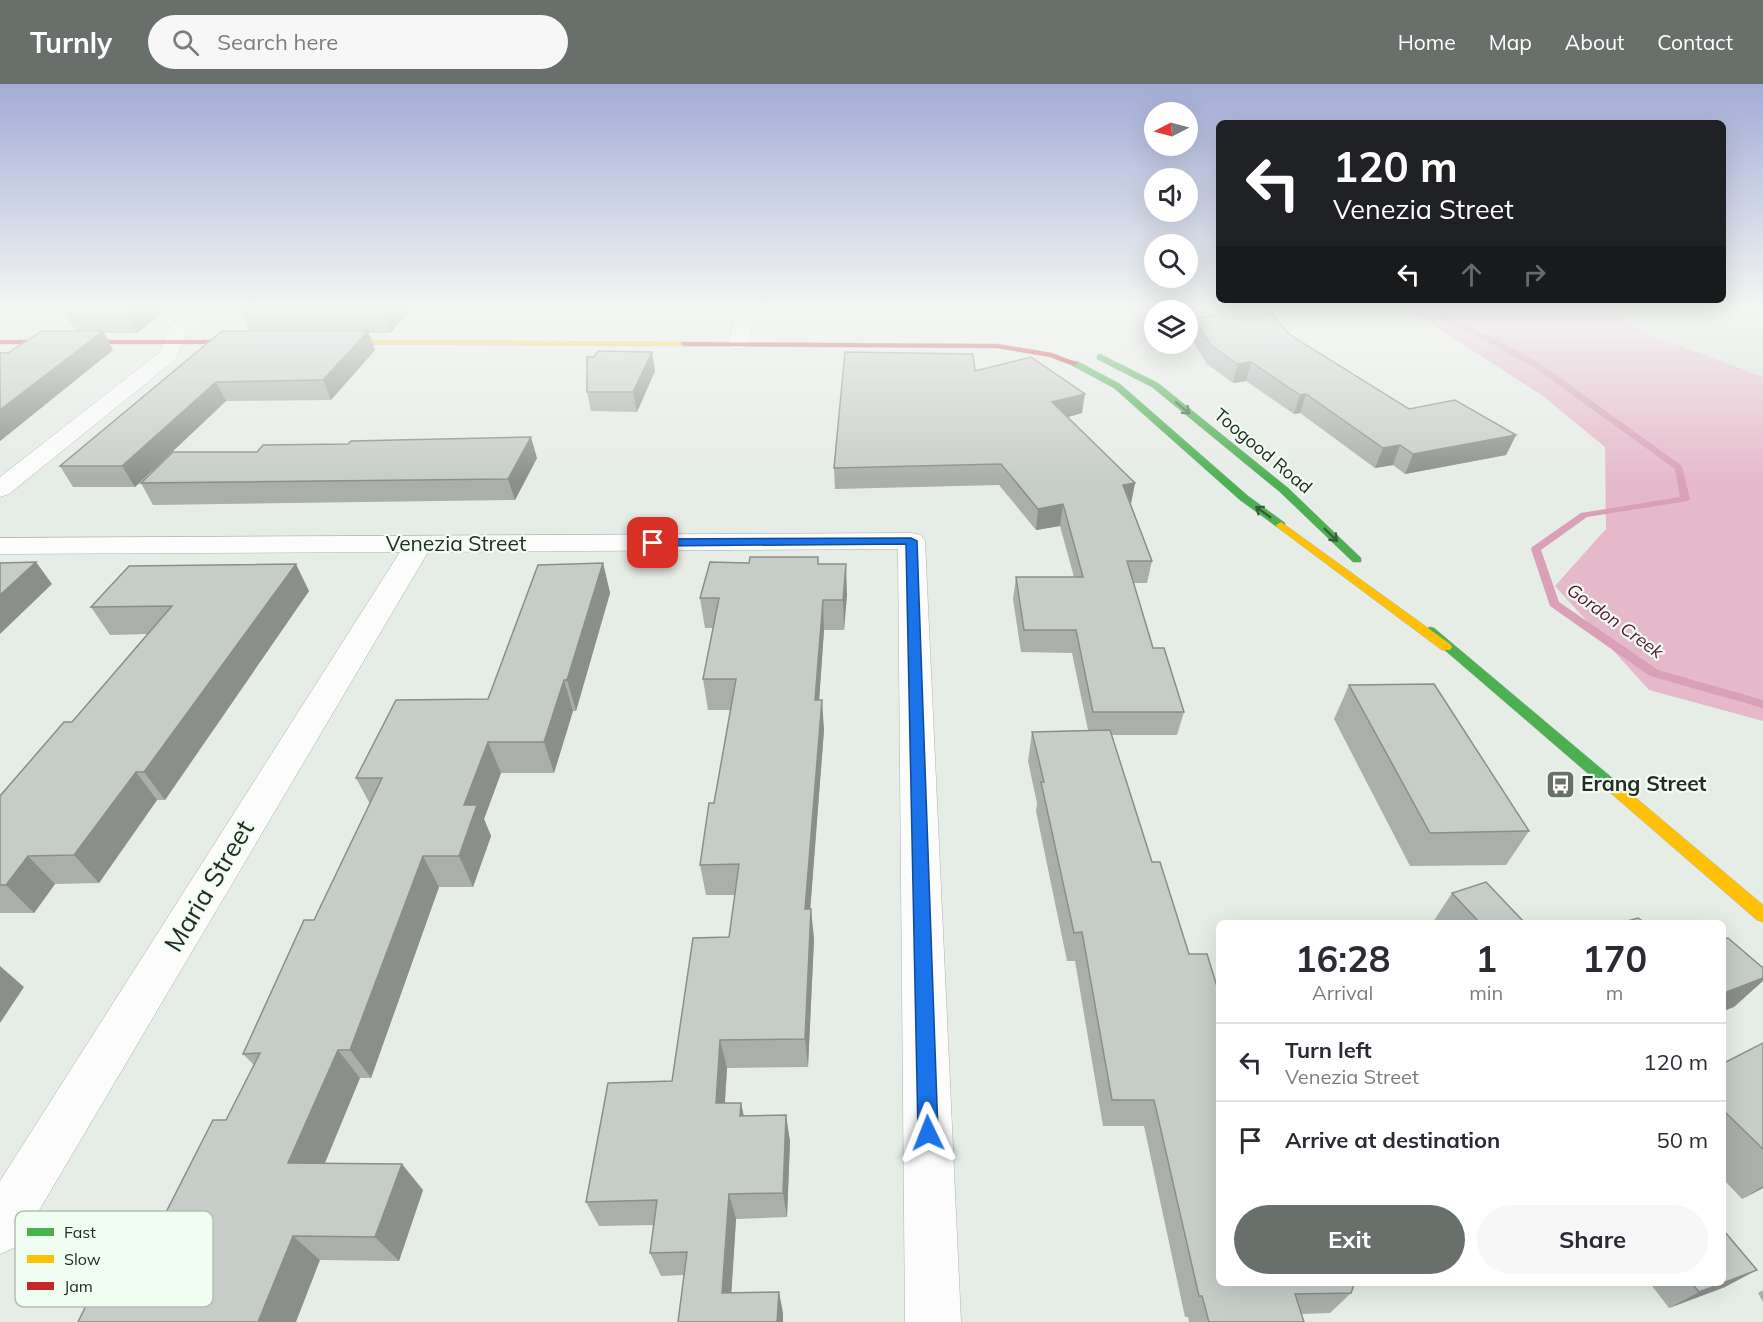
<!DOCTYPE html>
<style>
:root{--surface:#fff;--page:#f7f7f7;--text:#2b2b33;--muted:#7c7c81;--line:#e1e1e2;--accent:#696f6a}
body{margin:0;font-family:Mulish,sans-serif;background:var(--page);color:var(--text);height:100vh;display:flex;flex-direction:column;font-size:22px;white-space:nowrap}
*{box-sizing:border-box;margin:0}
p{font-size:20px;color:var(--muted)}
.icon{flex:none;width:33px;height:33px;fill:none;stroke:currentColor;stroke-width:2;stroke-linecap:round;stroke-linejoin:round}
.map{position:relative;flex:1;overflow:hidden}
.details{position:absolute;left:1216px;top:836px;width:510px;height:366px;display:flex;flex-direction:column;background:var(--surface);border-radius:9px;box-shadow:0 6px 24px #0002}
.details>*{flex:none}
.hud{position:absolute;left:1216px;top:36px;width:510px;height:183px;border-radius:9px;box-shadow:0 6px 24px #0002;background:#202124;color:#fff;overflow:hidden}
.needle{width:39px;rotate:264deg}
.tools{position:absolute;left:1144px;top:18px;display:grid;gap:12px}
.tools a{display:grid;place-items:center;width:54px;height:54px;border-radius:50%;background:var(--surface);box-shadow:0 6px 24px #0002;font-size:30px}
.pin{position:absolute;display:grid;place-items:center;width:51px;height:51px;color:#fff;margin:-26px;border-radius:12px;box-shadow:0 3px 9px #0006}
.me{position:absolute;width:66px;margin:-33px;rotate:358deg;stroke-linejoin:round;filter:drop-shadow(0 0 4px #0008)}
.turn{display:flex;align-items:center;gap:21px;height:126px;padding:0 18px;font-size:27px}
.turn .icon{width:78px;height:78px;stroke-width:2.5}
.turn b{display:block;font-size:42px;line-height:51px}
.lanes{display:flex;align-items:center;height:57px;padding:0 18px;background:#0003;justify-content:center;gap:30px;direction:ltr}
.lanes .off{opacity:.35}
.eta{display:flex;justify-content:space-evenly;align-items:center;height:102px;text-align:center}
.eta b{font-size:36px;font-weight:700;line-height:42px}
.button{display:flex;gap:12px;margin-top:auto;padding:12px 18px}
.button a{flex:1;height:69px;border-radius:36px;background:var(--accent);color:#fff;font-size:24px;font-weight:700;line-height:69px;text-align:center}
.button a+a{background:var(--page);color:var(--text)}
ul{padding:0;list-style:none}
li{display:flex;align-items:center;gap:18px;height:78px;padding:0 18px;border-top:2px solid var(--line)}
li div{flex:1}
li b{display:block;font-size:22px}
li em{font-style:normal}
header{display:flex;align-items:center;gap:36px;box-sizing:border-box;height:84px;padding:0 30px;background:var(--accent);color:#fff}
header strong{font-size:28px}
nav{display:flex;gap:33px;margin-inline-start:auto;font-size:21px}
.search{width:420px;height:54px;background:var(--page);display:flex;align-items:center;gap:15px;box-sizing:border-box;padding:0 21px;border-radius:33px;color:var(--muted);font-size:22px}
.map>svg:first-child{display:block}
.built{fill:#d7e5d9}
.forest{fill:#e5b9ca}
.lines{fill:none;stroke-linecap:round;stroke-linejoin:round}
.stream{fill:#d9a0b8;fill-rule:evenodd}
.street-casing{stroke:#aeb3ae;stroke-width:1}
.fast-casing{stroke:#aeb3ae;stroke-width:1}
.slow-casing{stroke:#aeb3ae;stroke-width:1}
.jam-casing{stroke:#aeb3ae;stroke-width:1}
.street{fill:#fbfcfb;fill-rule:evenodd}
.fast{fill:#4caf50;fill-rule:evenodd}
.slow{fill:#ffc107;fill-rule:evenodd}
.jam{fill:#c62828;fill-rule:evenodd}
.wall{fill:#aaafab}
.shaded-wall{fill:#8b8f8b}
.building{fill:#c6ccc7;stroke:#8b8f8b;stroke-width:1.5}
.oneway{stroke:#356037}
.route{fill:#1a73e8;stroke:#114b97;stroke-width:1.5}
.labels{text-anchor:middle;stroke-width:4.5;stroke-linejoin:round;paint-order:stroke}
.far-street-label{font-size:18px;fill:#262b27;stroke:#f0fdf1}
.far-water-label{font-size:18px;font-style:italic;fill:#5c1039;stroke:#f0fdf1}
.street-label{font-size:21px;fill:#262b27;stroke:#f0fdf1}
.poi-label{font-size:21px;font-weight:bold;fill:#262b27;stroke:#f0fdf1;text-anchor:start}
.near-street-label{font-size:26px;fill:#262b27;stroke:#f0fdf1}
.key{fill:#f0fdf1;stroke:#b3beb4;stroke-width:1.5}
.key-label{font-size:16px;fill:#262b27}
</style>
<header>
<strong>Turnly</strong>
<div class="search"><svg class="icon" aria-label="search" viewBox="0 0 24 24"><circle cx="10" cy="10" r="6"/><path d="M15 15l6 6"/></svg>Search here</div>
<nav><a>Home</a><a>Map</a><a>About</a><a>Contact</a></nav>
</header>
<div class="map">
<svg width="1763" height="1238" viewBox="0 0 1763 1238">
<rect width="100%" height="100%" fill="#e6ece6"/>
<!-- built -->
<path class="built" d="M 1521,225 L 1763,225 L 1763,341 Z"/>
<!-- forest -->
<path class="forest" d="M 1408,225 L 1601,225 L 1648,250 L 1763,293 L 1763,637 L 1649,606 L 1555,502 L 1606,445 L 1605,363 L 1543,312 Z"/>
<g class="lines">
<!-- stream -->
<path class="stream" d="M 1426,225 L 1435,225 L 1538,278 L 1682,382 L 1690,415 L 1688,417 L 1587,433 L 1541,466 L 1559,518 L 1658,586 L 1763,616 L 1763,624 L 1650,592 L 1550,522 L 1531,465 L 1532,463 L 1581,429 L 1680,413 L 1675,385 L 1532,282 Z"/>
<defs>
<g id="street">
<path d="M 192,225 L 213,225 L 186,248 L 176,275 L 9,410 L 0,413 L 0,393 L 160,268 L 170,242 Z"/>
<path d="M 738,225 L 756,225 L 748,260 L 745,264 L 731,264 L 728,260 Z"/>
<path d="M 911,449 L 921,451 L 925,457 L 961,1238 L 905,1238 L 898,465 L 428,468 L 18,1162 L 0,1170 L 0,1097 L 400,468 L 0,470 L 0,454 Z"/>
</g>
<g id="fast">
<path d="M 1100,270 L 1158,299 L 1288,404 L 1361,474 L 1361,478 L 1353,478 L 1280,408 L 1152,303 L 1097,275 L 1097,271 Z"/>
<path d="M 1071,277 L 1077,277 L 1120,300 L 1248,412 L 1285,439 L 1285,443 L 1277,443 L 1240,416 L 1114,304 L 1071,281 Z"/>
<path d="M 1430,543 L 1434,544 L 1623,703 L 1625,707 L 1623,711 L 1613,711 L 1426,550 L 1424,547 Z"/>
</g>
<g id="slow">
<path d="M 326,256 L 685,258 L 689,260 L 685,262 L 329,260 L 325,258 Z"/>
<path d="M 1281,438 L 1450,560 L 1452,563 L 1450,566 L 1442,566 L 1277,443 L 1276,441 Z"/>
<path d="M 1618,701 L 1623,703 L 1763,821 L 1763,838 L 1757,836 L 1613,711 L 1611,707 L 1613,703 Z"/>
</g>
<g id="jam">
<path d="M 0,256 L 253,256 L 257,258 L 253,260 L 0,260 Z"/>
<path d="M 682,258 L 997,260 L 1052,269 L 1078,279 L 1074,282 L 1050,273 L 997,264 L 685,262 L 681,260 Z"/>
</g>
</defs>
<!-- street casing -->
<use href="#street" class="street-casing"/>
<!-- fast casing -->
<use href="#fast" class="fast-casing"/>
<!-- slow casing -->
<use href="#slow" class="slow-casing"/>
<!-- jam casing -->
<use href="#jam" class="jam-casing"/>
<!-- street -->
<use href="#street" class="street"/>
<!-- fast -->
<use href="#fast" class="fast"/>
<!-- slow -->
<use href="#slow" class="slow"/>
<!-- jam -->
<use href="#jam" class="jam"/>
</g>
<!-- wall -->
<g class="wall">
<path d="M 168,225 L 137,249 L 104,249 L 113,266 L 0,357 L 0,269 L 8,269 L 76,247 L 66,231 Z"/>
<path d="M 411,225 L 390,249 L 369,249 L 375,266 L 331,316 L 226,317 L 135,403 L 73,403 L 60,382 L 249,247 L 240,227 Z"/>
<path d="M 567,225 L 679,225 L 679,227 Z"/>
<path d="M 1194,236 L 1290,251 L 1409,325 L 1516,351 L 1506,371 L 1405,390 L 1393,381 L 1375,384 L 1300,329 L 1294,330 L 1246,297 L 1233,299 L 1207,280 L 1190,253 Z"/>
<path d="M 652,268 L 655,287 L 637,328 L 591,327 L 587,308 Z"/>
<path d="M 975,287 L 1082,329 L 1068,333 L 1130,420 L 1152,477 L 1147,499 L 1133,499 L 1153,564 L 1184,628 L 1177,651 L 1112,651 L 1220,1198 L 1351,1209 L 1330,1229 L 1301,1230 L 1304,1238 L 1189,1238 L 1188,1233 L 1185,1233 L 1144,1042 L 1103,1042 L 1075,877 L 1067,877 L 1036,727 L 1037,719 L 1028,677 L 1032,648 L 1088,646 L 1072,569 L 1021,568 L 1013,515 L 1016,493 L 1074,493 L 1060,442 L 1036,446 L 999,401 L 835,405 L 834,384 Z"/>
<path d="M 348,360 L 537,374 L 515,416 L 153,421 L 141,399 L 257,368 Z"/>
<path d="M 603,479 L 610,509 L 576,627 L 573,627 L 554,689 L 501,689 L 484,735 L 491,752 L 473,803 L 439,803 L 371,994 L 360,994 L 325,1079 L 423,1106 L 399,1177 L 320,1176 L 132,1195 L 226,1036 L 254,981 L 243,970 L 314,836 L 370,720 L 356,694 L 488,615 Z"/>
<path d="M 749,479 L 819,480 L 847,510 L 844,546 L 824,546 L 819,616 L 824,646 L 810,825 L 814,855 L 808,983 L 727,984 L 725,1019 L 744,1032 L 786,1031 L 790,1058 L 787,1133 L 736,1135 L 731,1209 L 783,1229 L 783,1238 L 678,1238 L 684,1191 L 661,1192 L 650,1169 L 654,1141 L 599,1142 L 586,1118 L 672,997 L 729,853 L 735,811 L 706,811 L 700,781 L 714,719 L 731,626 L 708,626 L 703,595 L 713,544 L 705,544 L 700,514 Z"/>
<path d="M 309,507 L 165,716 L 157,716 L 99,799 L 55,800 L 34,829 L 0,829 L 0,712 L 72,638 L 147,550 L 110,551 L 91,523 Z"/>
<path d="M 1349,601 L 1529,747 L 1506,781 L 1410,782 L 1334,635 Z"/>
<path d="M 1452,809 L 1524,838 L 1433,838 Z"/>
<path d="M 1763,959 L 1763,1104 L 1742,1115 L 1724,1096 L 1724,979 Z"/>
<path d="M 1649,1198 L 1724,1198 L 1725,1203 L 1669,1224 Z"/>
<path d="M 1763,1206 L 1763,1218 L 1758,1209 Z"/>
</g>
<!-- shaded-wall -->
<g class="shaded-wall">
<path d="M 134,225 L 168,225 L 137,249 L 127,230 Z"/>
<path d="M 383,225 L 411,225 L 390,249 L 382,227 Z"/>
<path d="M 103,247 L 113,266 L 0,357 L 0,326 Z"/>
<path d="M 368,247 L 375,266 L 331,316 L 323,296 Z"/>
<path d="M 652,268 L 655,287 L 637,328 L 633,308 Z"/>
<path d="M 1251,278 L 1246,297 L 1233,299 L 1237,280 Z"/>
<path d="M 216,298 L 226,317 L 135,403 L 122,382 Z"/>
<path d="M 1085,310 L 1082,329 L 1050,338 L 1052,318 Z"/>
<path d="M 1306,310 L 1300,329 L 1294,330 L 1300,311 Z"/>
<path d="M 1516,351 L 1506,371 L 1405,390 L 1413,370 Z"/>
<path d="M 531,353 L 537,374 L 515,416 L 508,395 Z"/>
<path d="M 1400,361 L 1393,381 L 1375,384 L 1383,364 Z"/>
<path d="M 1135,399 L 1131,420 L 1123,401 Z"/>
<path d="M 1063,420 L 1060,442 L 1036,446 L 1038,425 Z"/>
<path d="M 36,478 L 52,500 L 0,550 L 0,511 Z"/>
<path d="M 603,479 L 610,509 L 576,627 L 567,596 Z"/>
<path d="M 296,480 L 309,507 L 165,716 L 144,688 Z"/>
<path d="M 846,480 L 847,510 L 844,546 L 843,516 Z"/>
<path d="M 823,516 L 824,546 L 817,646 L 815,616 Z"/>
<path d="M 564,596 L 573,627 L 554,689 L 544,658 Z"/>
<path d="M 822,616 L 824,646 L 808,855 L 805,825 Z"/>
<path d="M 488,658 L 501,689 L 484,735 L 491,752 L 473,803 L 459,772 L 464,721 Z"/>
<path d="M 136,688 L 157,716 L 99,799 L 74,771 Z"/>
<path d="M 28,772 L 55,800 L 34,829 L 6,801 Z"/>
<path d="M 423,772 L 439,803 L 371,994 L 350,966 Z"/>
<path d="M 811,825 L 814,855 L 808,983 L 805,955 Z"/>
<path d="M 0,882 L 24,903 L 0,939 Z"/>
<path d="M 1763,894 L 1763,897 L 1734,923 L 1724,927 L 1724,909 Z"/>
<path d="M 720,956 L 727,984 L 723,1046 L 716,1019 Z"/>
<path d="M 338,966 L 360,994 L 314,1105 L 288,1079 Z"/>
<path d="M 741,1019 L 747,1046 L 740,1032 Z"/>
<path d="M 786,1031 L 790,1058 L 787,1133 L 783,1109 Z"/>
<path d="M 402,1080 L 423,1106 L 399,1177 L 375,1153 Z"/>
<path d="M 1763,1102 L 1763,1104 L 1742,1115 Z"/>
<path d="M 729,1110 L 736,1135 L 730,1231 L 722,1209 Z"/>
<path d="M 293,1152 L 320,1176 L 296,1238 L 258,1238 Z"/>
<path d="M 1757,1186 L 1725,1203 L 1669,1224 L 1699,1208 Z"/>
<path d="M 779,1208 L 783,1229 L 783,1238 L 777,1238 Z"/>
</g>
<!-- building -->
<g class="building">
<path d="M 75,225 L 134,225 L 127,230 L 66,231 Z"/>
<path d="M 242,225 L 383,225 L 382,227 L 240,227 Z"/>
<path d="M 1237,225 L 1268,225 L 1290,251 L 1409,325 L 1455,316 L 1516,351 L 1413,370 L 1400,361 L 1383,364 L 1306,310 L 1300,311 L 1251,278 L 1237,280 L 1211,261 L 1194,236 Z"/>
<path d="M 42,247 L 103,247 L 0,326 L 0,269 L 8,269 Z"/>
<path d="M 222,247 L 368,247 L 323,296 L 216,298 L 122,382 L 60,382 Z"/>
<path d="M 598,267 L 652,268 L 633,308 L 587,308 L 587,273 L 594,273 Z"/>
<path d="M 845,268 L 973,270 L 975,287 L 1031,273 L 1085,310 L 1052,318 L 1135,399 L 1123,401 L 1152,477 L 1127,477 L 1153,564 L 1164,564 L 1184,628 L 1093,628 L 1076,546 L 1024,546 L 1016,493 L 1083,493 L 1063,420 L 1038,425 L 1001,380 L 834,384 Z"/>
<path d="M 531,353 L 508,395 L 141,399 L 173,368 L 257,368 L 263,361 L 348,360 L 351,357 Z"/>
<path d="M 750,473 L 818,473 L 818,480 L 846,480 L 843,516 L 823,516 L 815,616 L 822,616 L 805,825 L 811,825 L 805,955 L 720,956 L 716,1019 L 741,1019 L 740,1032 L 786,1031 L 783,1109 L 729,1110 L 722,1209 L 779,1208 L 777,1238 L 678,1238 L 687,1168 L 650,1169 L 657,1116 L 586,1118 L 608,999 L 672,997 L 693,854 L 729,853 L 739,780 L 700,781 L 709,719 L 714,719 L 736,595 L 703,595 L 719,514 L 700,514 L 710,478 L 749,479 Z"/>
<path d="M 36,478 L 0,511 L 0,479 Z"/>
<path d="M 603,479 L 567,596 L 564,596 L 544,658 L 488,658 L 464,721 L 477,721 L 459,772 L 423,772 L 350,966 L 338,966 L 288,1079 L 402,1080 L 375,1153 L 293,1152 L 258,1238 L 78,1238 L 99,1195 L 132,1195 L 213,1036 L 226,1036 L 260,969 L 243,970 L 304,836 L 314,836 L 382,694 L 356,694 L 396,616 L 488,615 L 538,481 Z"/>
<path d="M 296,480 L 144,688 L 136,688 L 74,771 L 28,772 L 6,801 L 0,801 L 0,712 L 64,638 L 72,638 L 172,522 L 91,523 L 129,482 Z"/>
<path d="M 1434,600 L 1529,747 L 1430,749 L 1349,601 Z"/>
<path d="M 1110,646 L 1152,778 L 1160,778 L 1189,870 L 1207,870 L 1220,912 L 1220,1198 L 1355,1198 L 1351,1209 L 1295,1210 L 1304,1238 L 1209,1238 L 1202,1212 L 1199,1212 L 1154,1016 L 1112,1016 L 1082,848 L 1074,849 L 1041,698 L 1044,698 L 1032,648 Z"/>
<path d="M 1486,798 L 1524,838 L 1479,838 L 1452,809 Z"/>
<path d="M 1638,834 L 1644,838 L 1624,838 Z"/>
<path d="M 1728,854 L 1763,884 L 1763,894 L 1724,909 L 1724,855 Z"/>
<path d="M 1763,959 L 1763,1065 L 1724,1027 L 1724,979 Z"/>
<path d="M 1724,1147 L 1757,1186 L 1699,1208 L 1691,1198 L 1724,1198 Z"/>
</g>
<!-- one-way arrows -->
<defs><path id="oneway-shaft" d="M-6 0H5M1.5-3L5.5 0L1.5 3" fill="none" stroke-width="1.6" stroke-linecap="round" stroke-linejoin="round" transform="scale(1.5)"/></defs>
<g class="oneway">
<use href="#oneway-shaft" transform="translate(1183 324) rotate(39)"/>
<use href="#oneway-shaft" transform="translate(1263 428) rotate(-144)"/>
<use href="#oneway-shaft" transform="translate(1331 451) rotate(44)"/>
</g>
<!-- sky -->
<linearGradient id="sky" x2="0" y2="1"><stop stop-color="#a2acd5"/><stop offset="0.56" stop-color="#f4f6f4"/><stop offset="1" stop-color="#f4f6f4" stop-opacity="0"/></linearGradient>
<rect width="1763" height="399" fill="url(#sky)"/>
<!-- route -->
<path class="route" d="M 911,454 L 917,457 L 938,1049 L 935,1056 L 928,1059 L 921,1056 L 918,1049 L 906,460 L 653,462 L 647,459 L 653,455 Z"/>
<!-- icons -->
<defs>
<symbol id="bus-square" viewBox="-11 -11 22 22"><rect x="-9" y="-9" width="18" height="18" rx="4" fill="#696f6a" stroke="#f0fdf1"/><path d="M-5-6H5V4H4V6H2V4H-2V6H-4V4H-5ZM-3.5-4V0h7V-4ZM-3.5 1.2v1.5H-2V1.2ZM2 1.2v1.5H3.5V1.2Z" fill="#fff"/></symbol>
</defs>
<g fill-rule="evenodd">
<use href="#bus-square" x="1544" y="684" width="33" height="33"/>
</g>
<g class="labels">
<!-- far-street labels -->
<g class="far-street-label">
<text transform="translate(1263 367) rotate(40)" y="6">Toogood Road</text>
</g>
<!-- far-water labels -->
<g class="far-water-label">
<text transform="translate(1615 537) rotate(36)" y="6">Gordon Creek</text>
</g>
<!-- street labels -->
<g class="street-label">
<text x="456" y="467">Venezia Street</text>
</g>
<!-- poi labels -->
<g class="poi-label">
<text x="1581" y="707">Erang Street</text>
</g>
<!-- near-street labels -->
<g class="near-street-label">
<text transform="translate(209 802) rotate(-59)" y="9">Maria Street</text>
</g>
</g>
<!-- legend -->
<rect x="15" y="1127" width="198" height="96" rx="9" class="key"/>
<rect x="27" y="1144" width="27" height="8" fill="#4caf50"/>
<rect x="27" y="1171" width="27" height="8" fill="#ffc107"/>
<rect x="27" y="1198" width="27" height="8" fill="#c62828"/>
<g class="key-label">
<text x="64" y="1154">Fast</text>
<text x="64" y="1181">Slow</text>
<text x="64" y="1208">Jam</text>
</g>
</svg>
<div class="tools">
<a><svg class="needle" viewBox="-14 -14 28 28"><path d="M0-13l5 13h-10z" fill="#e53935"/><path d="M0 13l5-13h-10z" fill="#7c7c81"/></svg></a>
<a><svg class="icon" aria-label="sound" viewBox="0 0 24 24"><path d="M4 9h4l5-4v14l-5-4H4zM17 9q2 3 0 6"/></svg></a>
<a><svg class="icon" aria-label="search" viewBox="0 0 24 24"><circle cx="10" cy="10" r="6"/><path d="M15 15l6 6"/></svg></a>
<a><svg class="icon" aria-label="layers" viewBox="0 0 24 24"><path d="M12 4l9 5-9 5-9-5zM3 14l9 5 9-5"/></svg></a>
</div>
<div class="pin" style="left:653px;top:459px;background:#d93025"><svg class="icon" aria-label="arrive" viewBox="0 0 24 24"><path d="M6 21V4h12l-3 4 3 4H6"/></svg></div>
<svg class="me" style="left:928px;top:1049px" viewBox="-20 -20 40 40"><path d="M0-17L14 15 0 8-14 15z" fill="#1a73e8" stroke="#fff" stroke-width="4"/></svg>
<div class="hud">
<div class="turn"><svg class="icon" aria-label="left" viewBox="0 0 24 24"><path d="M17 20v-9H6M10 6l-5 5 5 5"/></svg><div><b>120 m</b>Venezia Street</div></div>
<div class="lanes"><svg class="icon" aria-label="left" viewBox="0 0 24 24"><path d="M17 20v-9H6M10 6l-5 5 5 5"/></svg><svg class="icon off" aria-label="ahead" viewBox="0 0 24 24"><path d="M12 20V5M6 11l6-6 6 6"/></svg><svg class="icon off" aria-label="right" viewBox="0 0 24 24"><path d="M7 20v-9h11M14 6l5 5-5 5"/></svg></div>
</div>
<section class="details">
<div class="eta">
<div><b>16:28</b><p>Arrival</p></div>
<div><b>1</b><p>min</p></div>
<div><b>170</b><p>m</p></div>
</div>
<ul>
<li><svg class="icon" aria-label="left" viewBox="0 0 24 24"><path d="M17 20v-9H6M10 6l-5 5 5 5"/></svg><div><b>Turn left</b><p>Venezia Street</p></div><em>120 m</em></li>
<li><svg class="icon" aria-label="arrive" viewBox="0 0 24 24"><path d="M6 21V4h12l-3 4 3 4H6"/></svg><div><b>Arrive at destination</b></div><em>50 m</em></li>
</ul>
<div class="button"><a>Exit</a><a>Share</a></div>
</section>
</div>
